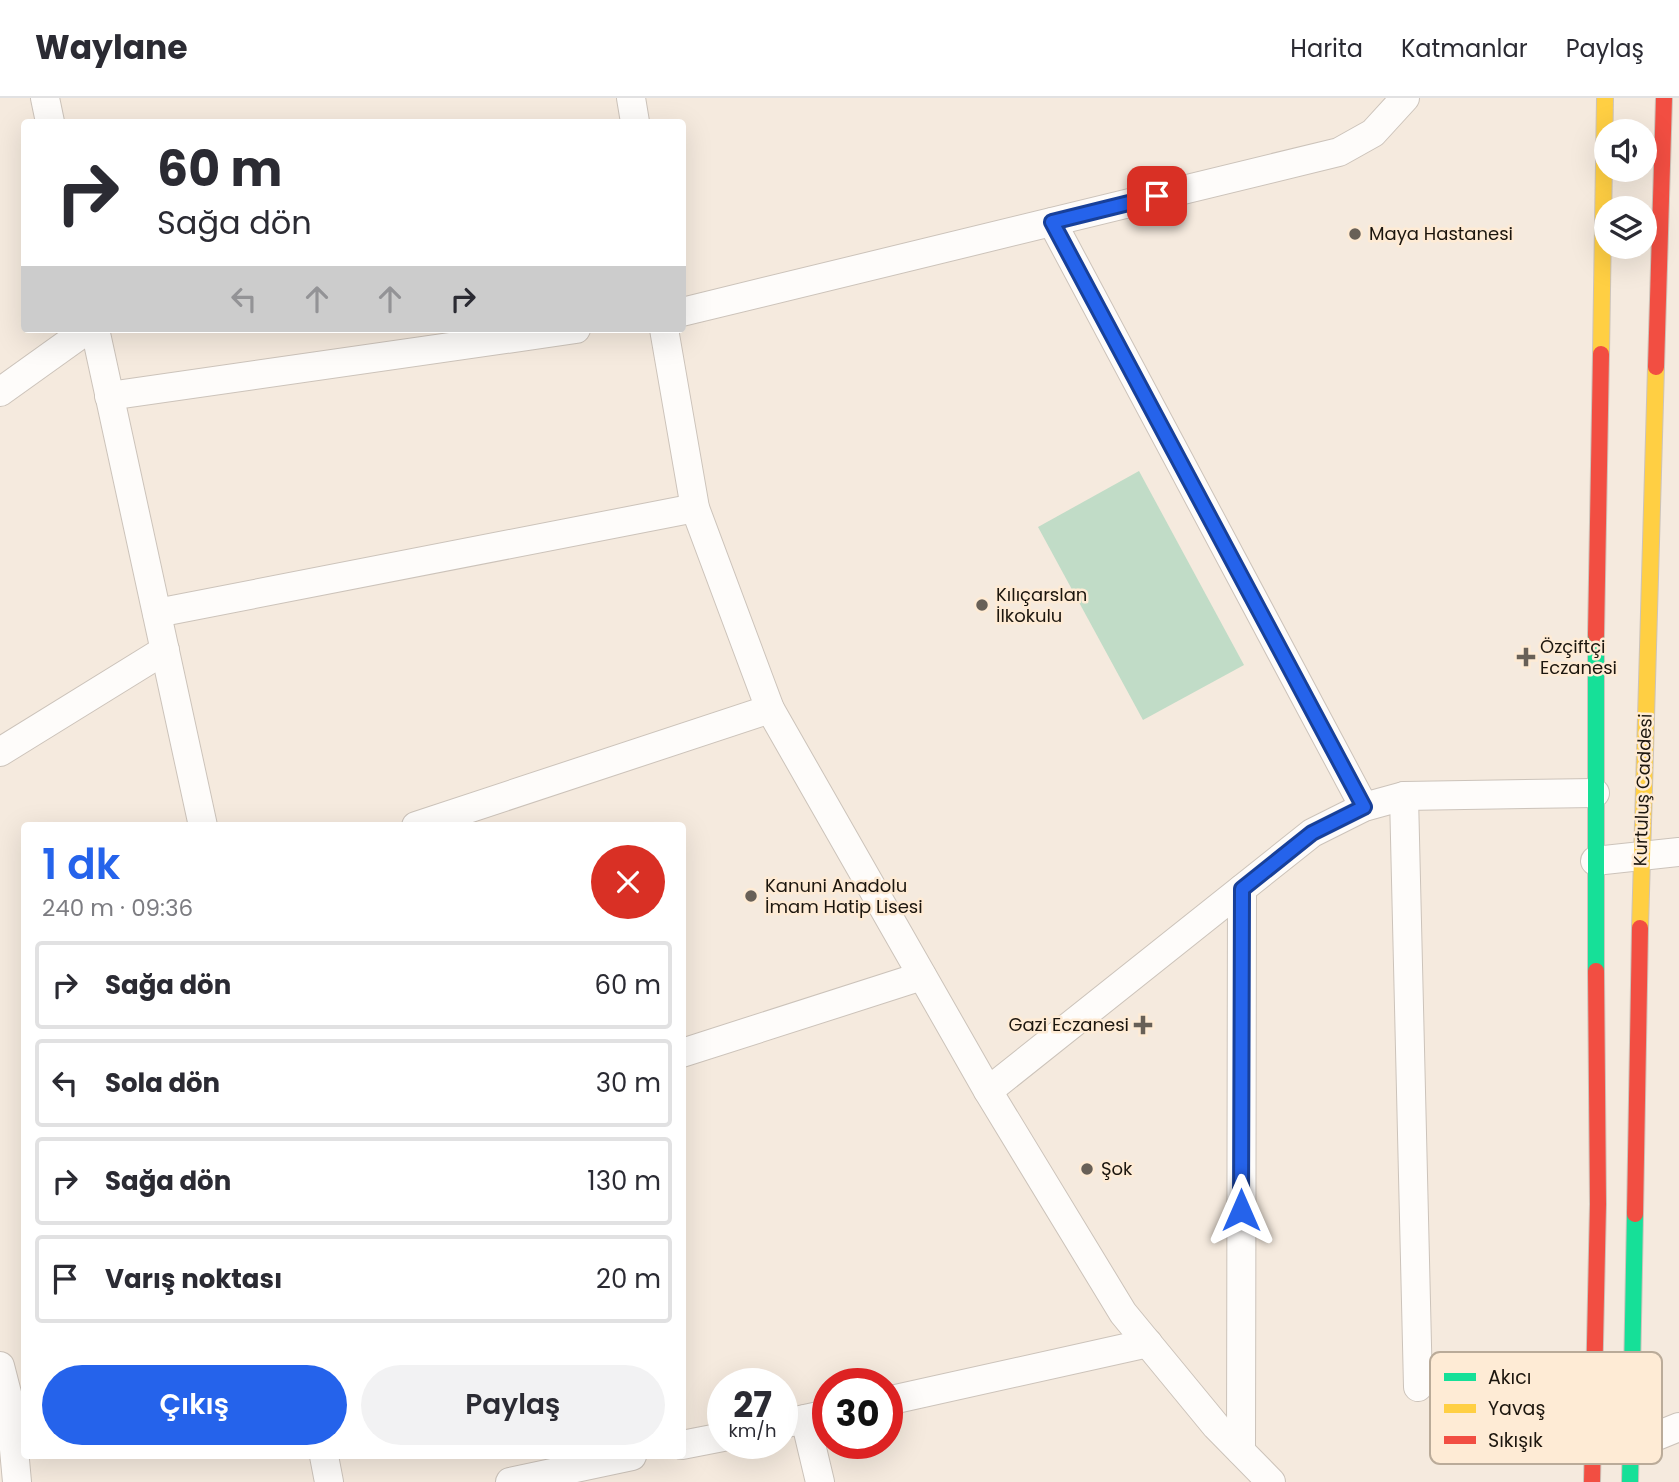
<!DOCTYPE html>
<html lang="tr">
<meta charset="utf-8">
<style>
:root{--surface:#fff;--page:#f2f2f3;--text:#2b2b33;--muted:#7c7c81;--line:#e1e1e2;--accent:#2563eb}
body{margin:0;font-family:Poppins,sans-serif;background:var(--page);color:var(--text);height:100vh;display:flex;flex-direction:column;font-size:26px;white-space:nowrap}
*{box-sizing:border-box;margin:0}
p{font-size:23px;color:var(--muted)}
.icon{flex:none;width:38px;height:38px;fill:none;stroke:currentColor;stroke-width:2;stroke-linecap:round;stroke-linejoin:round}
.map{position:relative;flex:1;overflow:hidden}
.side{position:absolute;left:21px;top:724px;width:665px;height:637px;display:flex;flex-direction:column;background:var(--surface);border-radius:7px;box-shadow:0 7px 28px #0002}
.side>*{flex:none}
.banner{position:absolute;left:21px;top:21px;width:665px;height:214px;border-radius:7px;box-shadow:0 7px 28px #0002;background:#fff;color:var(--text);overflow:hidden}
.buttons{position:absolute;left:1594px;top:21px;display:grid;gap:14px}
.buttons a{display:grid;place-items:center;width:63px;height:63px;border-radius:50%;background:var(--surface);box-shadow:0 7px 28px #0002;font-size:35px}
.speed{position:absolute;left:707px;top:1270px;display:flex;gap:14px;font-size:35px;font-weight:700;text-align:center}
.speed>*{display:grid;place-content:center;width:91px;height:91px;border-radius:50%;background:var(--surface);box-shadow:0 7px 28px #0002;line-height:1}
.speed small{font-size:18px;font-weight:400}
.speed .limit{border:10px solid #d22;background:#fff;color:#111}
.pin{position:absolute;display:grid;place-items:center;width:60px;height:60px;color:#fff;margin:-30px;border-radius:14px;box-shadow:0 4px 10px #0006}
.me{position:absolute;width:77px;margin:-38px;rotate:0deg;stroke-linejoin:round;filter:drop-shadow(0 0 5px #0008)}
.turn{display:flex;align-items:center;gap:24px;height:147px;padding:0 21px;font-size:32px}
.turn .icon{width:91px;height:91px;stroke-width:2.5}
.turn b{display:block;font-size:49px;line-height:60px}
.lanes{display:flex;align-items:center;height:66px;padding:0 21px;background:#0003;justify-content:center;gap:35px;direction:ltr}
.lanes .off{opacity:.35}
.round{display:grid;place-items:center;flex:none;width:74px;height:74px;border-radius:37px;background:var(--page)}
.overview{display:flex;align-items:center;justify-content:space-between;height:119px;padding:0 21px}
h1{font-size:42px;font-weight:600;line-height:52px;color:var(--accent)}
.primary-button{display:flex;gap:14px;margin-top:auto;padding:14px 21px}
.primary-button a{flex:1;height:80px;border-radius:42px;background:var(--accent);color:#fff;font-size:28px;font-weight:600;line-height:80px;text-align:center}
.primary-button a+a{background:var(--page);color:var(--text)}
ul{padding:0;list-style:none}
li{display:flex;align-items:center;gap:21px;height:88px;margin:0 14px 10px;padding:0 7px;border:4px solid var(--line);border-radius:7px}
li div{flex:1}
li b{display:block;font-size:26px}
li em{font-style:normal}
header{display:flex;align-items:center;gap:42px;box-sizing:border-box;height:98px;padding:0 35px;background:var(--surface);border-bottom:2px solid var(--line)}
header strong{font-size:33px}
nav{display:flex;gap:38px;margin-inline-start:auto;font-size:24px}
.map>svg:first-child{display:block}
.green{fill:#c1dcc7}
.lines{fill:none;stroke-linecap:round;stroke-linejoin:round}
.street-casing{stroke:#ccc3ba;stroke-width:30}
.fast-casing{stroke:#ccc3ba;stroke-width:18}
.slow-casing{stroke:#ccc3ba;stroke-width:18}
.jam-casing{stroke:#ccc3ba;stroke-width:18}
.street{stroke:#fefcfa;stroke-width:28}
.fast{stroke:#16e098;stroke-width:16}
.slow{stroke:#ffcf43;stroke-width:16}
.jam{stroke:#f24e42;stroke-width:16}
.route-casing{stroke:#184099;stroke-width:18}
.route{stroke:#2563eb;stroke-width:12}
.poi-dot{fill:#686057;stroke:#feebd5;stroke-width:2.5}
.labels{text-anchor:middle;stroke-width:5;stroke-linejoin:round;paint-order:stroke}
.poi-label{font-size:18px;fill:#1c160e;stroke:#feebd5;text-anchor:start}
.street-label{font-size:18px;fill:#1c160e;stroke:#feebd5}
.key{fill:#feebd5;stroke:#baab99;stroke-width:2}
.key-label{font-size:19px;fill:#1c160e}
</style>
<header>
<strong>Waylane</strong>
<nav><a>Harita</a><a>Katmanlar</a><a>Paylaş</a></nav>
</header>
<div class="map">
<svg width="1679" height="1384" viewBox="0 0 1679 1384">
<rect width="100%" height="100%" fill="#f5eade"/>
<!-- green -->
<path class="green" d="M 1139,373 L 1244,567 L 1143,622 L 1038,429 Z"/>
<g class="lines">
<defs>
<g id="street">
<path d="M 45,0 L 50,24"/>
<path d="M 631,0 L 635,24"/>
<path d="M 1052,124 L 1364,709"/>
<path d="M 682,214 L 1339,54 L 1373,35 L 1405,0"/>
<path d="M 95,231 L 203,728"/>
<path d="M 664,231 L 695,410 L 770,611 L 988,993 L 1123,1215 L 1216,1328 L 1271,1384"/>
<path d="M 0,294 L 88,231"/>
<path d="M 109,298 L 576,231"/>
<path d="M 157,515 L 695,410"/>
<path d="M 0,654 L 165,552"/>
<path d="M 1404,698 L 1418,1289"/>
<path d="M 416,728 L 770,611"/>
<path d="M 1595,763 L 1679,754"/>
<path d="M 682,955 L 922,878"/>
<path d="M 988,993 L 1312,735 L 1364,709 L 1404,698 L 1595,695"/>
<path d="M 0,1268 L 10,1307 L 17,1384"/>
<path d="M 887,1303 L 1148,1245"/>
<path d="M 805,1321 L 820,1384"/>
<path d="M 782,1326 L 828,1316"/>
<path d="M 682,1347 L 723,1339"/>
<path d="M 1632,1348 L 1679,1329"/>
<path d="M 1241,1353 L 1242,791"/>
<path d="M 324,1358 L 329,1384"/>
<path d="M 510,1384 L 632,1358"/>
</g>
<g id="fast">
<path d="M 1596,873 L 1596,537"/>
<path d="M 1630,1384 L 1635,1116"/>
</g>
<g id="slow">
<path d="M 1601,256 L 1605,0"/>
<path d="M 1640,830 L 1656,269"/>
</g>
<g id="jam">
<path d="M 1656,269 L 1664,0"/>
<path d="M 1596,537 L 1601,256"/>
<path d="M 1635,1116 L 1640,830"/>
<path d="M 1592,1384 L 1598,1106 L 1596,873"/>
</g>
</defs>
<!-- street casing -->
<use href="#street" class="street-casing"/>
<!-- fast casing -->
<use href="#fast" class="fast-casing"/>
<!-- slow casing -->
<use href="#slow" class="slow-casing"/>
<!-- jam casing -->
<use href="#jam" class="jam-casing"/>
<!-- street -->
<use href="#street" class="street"/>
<!-- fast -->
<use href="#fast" class="fast"/>
<!-- slow -->
<use href="#slow" class="slow"/>
<!-- jam -->
<use href="#jam" class="jam"/>
</g>
<g class="lines">
<defs>
<path id="route" d="M 1157,98 L 1052,124 L 1364,709 L 1312,735 L 1242,791 L 1241,1112"/>
</defs>
<!-- route casing -->
<use href="#route" class="route-casing"/>
<!-- route -->
<use href="#route" class="route"/>
</g>
<!-- markers -->
<g class="poi-dot">
<circle cx="1355" cy="136" r="7"/>
<circle cx="982" cy="507" r="7"/>
<path d="M1522.5 548.5h7v7h7v7h-7v7h-7v-7h-7v-7h7z"/>
<circle cx="751" cy="798" r="7"/>
<path d="M1139.5 916.5h7v7h7v7h-7v7h-7v-7h-7v-7h7z"/>
<circle cx="1087" cy="1071" r="7"/>
</g>
<g class="labels">
<!-- poi labels -->
<g class="poi-label">
<text x="1369" y="142">Maya Hastanesi</text>
<text x="996" y="503">Kılıçarslan<tspan x="996" dy="21">İlkokulu</tspan></text>
<text x="1540" y="555">Özçiftçi<tspan x="1540" dy="21">Eczanesi</tspan></text>
<text x="765" y="794">Kanuni Anadolu<tspan x="765" dy="21">İmam Hatip Lisesi</tspan></text>
<text x="1129" y="933" text-anchor="end">Gazi Eczanesi</text>
<text x="1101" y="1077">Şok</text>
</g>
<!-- street labels -->
<g class="street-label">
<text transform="translate(1643 692) rotate(-88)" y="6">Kurtuluş Caddesi</text>
</g>
</g>
<!-- legend -->
<rect x="1430" y="1254" width="232" height="112" rx="10" class="key"/>
<rect x="1444" y="1275" width="32" height="8" fill="#16e098"/>
<rect x="1444" y="1306" width="32" height="9" fill="#ffcf43"/>
<rect x="1444" y="1338" width="32" height="8" fill="#f24e42"/>
<g class="key-label">
<text x="1488" y="1286">Akıcı</text>
<text x="1488" y="1317">Yavaş</text>
<text x="1488" y="1349">Sıkışık</text>
</g>
</svg>
<div class="buttons">
<a><svg class="icon" aria-label="sound" viewBox="0 0 24 24"><path d="M4 9h4l5-4v14l-5-4H4zM17 9q2 3 0 6"/></svg></a>
<a><svg class="icon" aria-label="layers" viewBox="0 0 24 24"><path d="M12 4l9 5-9 5-9-5zM3 14l9 5 9-5"/></svg></a>
</div>
<div class="speed"><div>27<small>km/h</small></div><div class="limit">30</div></div>
<div class="pin" style="left:1157px;top:98px;background:#d93025"><svg class="icon" aria-label="arrive" viewBox="0 0 24 24"><path d="M6 21V4h12l-3 4 3 4H6"/></svg></div>
<svg class="me" style="left:1241px;top:1112px" viewBox="-20 -20 40 40"><path d="M0-17L14 15 0 8-14 15z" fill="#2563eb" stroke="#fff" stroke-width="4"/></svg>
<div class="banner">
<div class="turn"><svg class="icon" aria-label="right" viewBox="0 0 24 24"><path d="M7 20v-9h11M14 6l5 5-5 5"/></svg><div><b>60 m</b>Sağa dön</div></div>
<div class="lanes"><svg class="icon off" aria-label="left" viewBox="0 0 24 24"><path d="M17 20v-9H6M10 6l-5 5 5 5"/></svg><svg class="icon off" aria-label="ahead" viewBox="0 0 24 24"><path d="M12 20V5M6 11l6-6 6 6"/></svg><svg class="icon off" aria-label="ahead" viewBox="0 0 24 24"><path d="M12 20V5M6 11l6-6 6 6"/></svg><svg class="icon" aria-label="right" viewBox="0 0 24 24"><path d="M7 20v-9h11M14 6l5 5-5 5"/></svg></div>
</div>
<section class="side">
<div class="overview"><div><h1>1 dk</h1><p>240 m · 09:36</p></div><a class="round" style="background:#d93025;color:#fff"><svg class="icon" aria-label="close" viewBox="0 0 24 24"><path d="M6 6l12 12M18 6L6 18"/></svg></a></div>
<ul>
<li><svg class="icon" aria-label="right" viewBox="0 0 24 24"><path d="M7 20v-9h11M14 6l5 5-5 5"/></svg><div><b>Sağa dön</b></div><em>60 m</em></li>
<li><svg class="icon" aria-label="left" viewBox="0 0 24 24"><path d="M17 20v-9H6M10 6l-5 5 5 5"/></svg><div><b>Sola dön</b></div><em>30 m</em></li>
<li><svg class="icon" aria-label="right" viewBox="0 0 24 24"><path d="M7 20v-9h11M14 6l5 5-5 5"/></svg><div><b>Sağa dön</b></div><em>130 m</em></li>
<li><svg class="icon" aria-label="arrive" viewBox="0 0 24 24"><path d="M6 21V4h12l-3 4 3 4H6"/></svg><div><b>Varış noktası</b></div><em>20 m</em></li>
</ul>
<div class="primary-button"><a>Çıkış</a><a>Paylaş</a></div>
</section>
</div>
